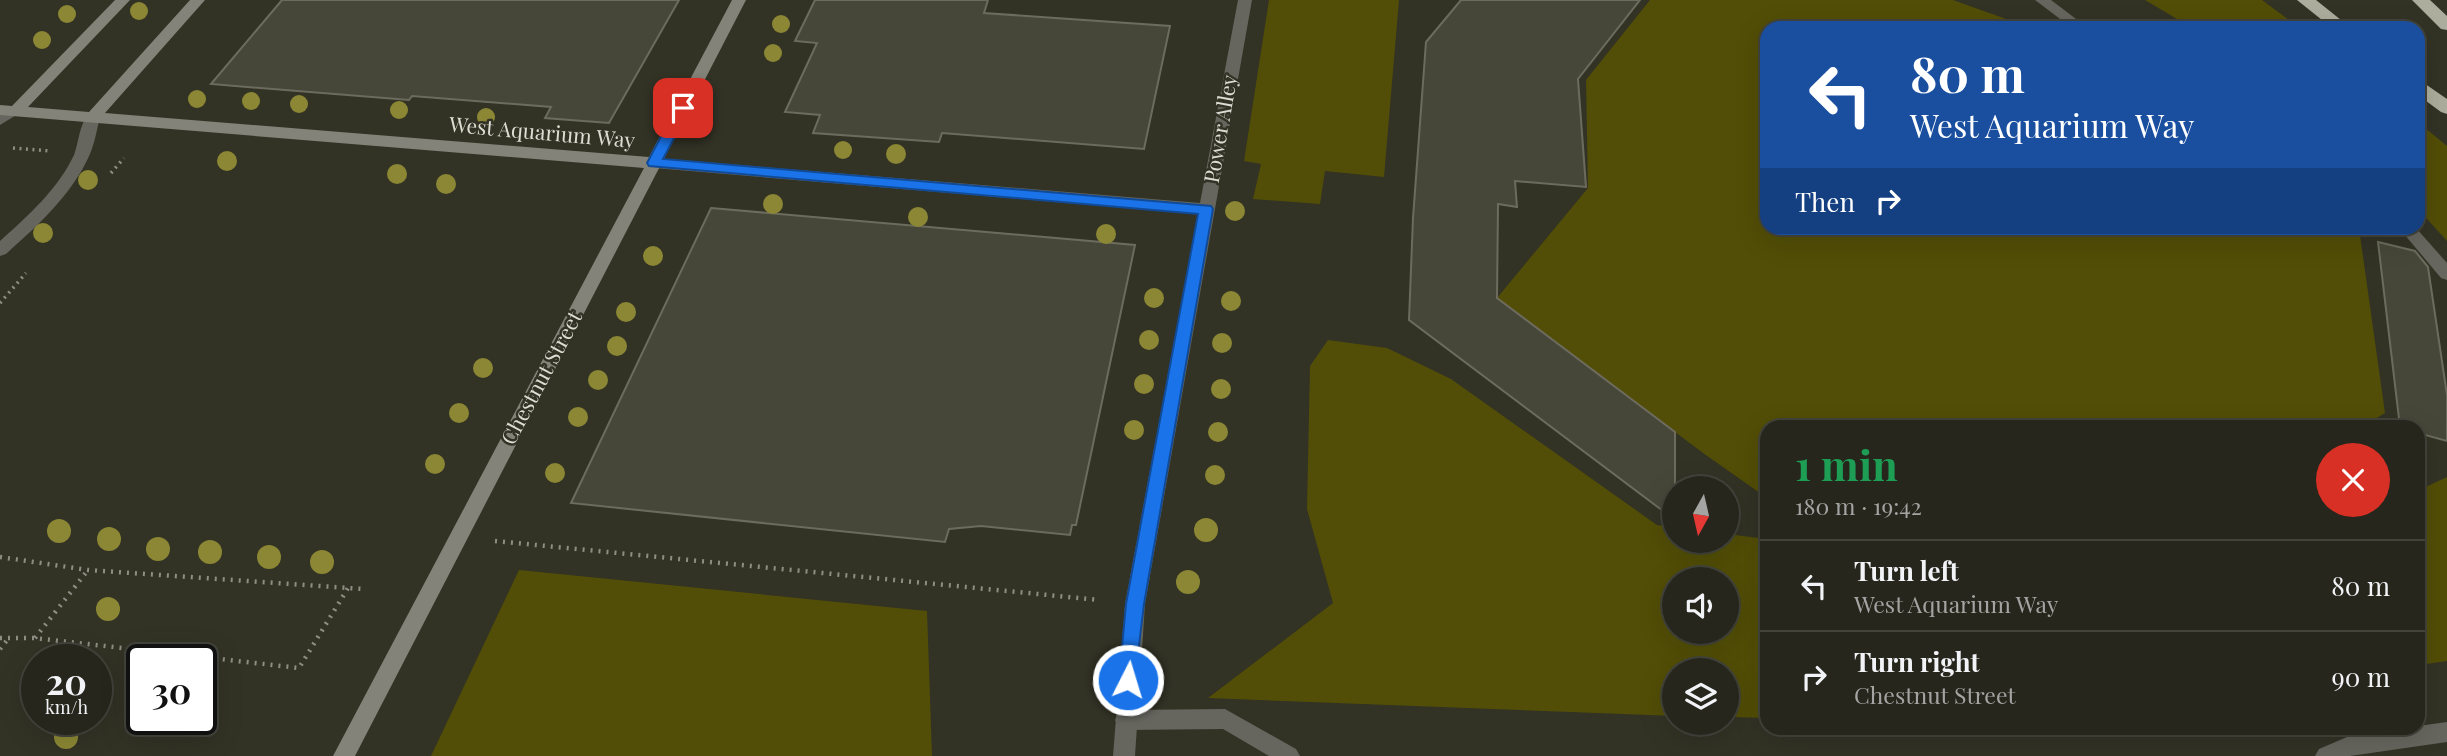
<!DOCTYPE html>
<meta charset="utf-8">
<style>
:root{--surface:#26261c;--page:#323229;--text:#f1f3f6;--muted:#a4a5a3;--line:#42433b}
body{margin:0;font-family:"Playfair Display",serif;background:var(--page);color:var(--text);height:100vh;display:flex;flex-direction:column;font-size:26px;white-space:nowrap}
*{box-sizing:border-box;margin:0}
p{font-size:23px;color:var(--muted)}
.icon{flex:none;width:38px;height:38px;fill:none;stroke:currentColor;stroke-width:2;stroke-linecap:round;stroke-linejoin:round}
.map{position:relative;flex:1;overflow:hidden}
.panel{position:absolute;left:1760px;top:420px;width:665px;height:315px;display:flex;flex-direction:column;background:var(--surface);border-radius:21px;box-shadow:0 7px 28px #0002,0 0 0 2px var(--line)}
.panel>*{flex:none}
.guide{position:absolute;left:1760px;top:21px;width:665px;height:214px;border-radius:21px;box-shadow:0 7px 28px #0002,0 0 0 2px var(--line);background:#1a4fa0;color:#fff;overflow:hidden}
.needle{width:46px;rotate:188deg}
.buttons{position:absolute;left:1662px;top:476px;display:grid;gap:14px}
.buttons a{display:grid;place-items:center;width:77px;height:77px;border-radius:50%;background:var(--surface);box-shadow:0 7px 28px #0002,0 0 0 2px var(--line);font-size:35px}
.speed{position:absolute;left:21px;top:644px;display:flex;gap:14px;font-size:35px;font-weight:700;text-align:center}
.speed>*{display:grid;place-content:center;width:91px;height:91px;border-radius:50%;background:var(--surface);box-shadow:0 7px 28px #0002,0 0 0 2px var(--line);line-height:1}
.speed small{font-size:18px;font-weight:400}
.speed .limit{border:4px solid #111;border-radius:10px;background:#fff;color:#111}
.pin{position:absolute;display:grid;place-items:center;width:60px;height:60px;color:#fff;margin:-30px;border-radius:14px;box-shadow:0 4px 10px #0006}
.me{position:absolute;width:77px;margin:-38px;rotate:5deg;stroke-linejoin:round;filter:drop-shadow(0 0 5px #0008)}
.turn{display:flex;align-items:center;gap:24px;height:147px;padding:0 35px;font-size:32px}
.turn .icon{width:91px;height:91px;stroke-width:2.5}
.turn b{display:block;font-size:49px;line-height:60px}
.then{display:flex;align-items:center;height:66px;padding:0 35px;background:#0003;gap:14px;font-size:26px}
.round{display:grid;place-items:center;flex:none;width:74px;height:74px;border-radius:37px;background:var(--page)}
.overview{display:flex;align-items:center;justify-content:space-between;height:119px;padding:0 35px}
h1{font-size:42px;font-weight:700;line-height:52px;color:#1e9e55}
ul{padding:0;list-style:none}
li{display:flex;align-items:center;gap:21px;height:91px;padding:0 35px;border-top:2px solid var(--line)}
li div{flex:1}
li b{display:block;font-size:26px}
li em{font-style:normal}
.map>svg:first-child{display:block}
.green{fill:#524e07;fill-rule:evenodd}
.building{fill:#474739;stroke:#6c6b5d;stroke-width:2}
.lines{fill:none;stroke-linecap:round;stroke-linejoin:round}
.path-far1{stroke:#8e8e84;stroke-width:3.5;stroke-dasharray:2 4.5;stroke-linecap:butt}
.path{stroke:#8e8e84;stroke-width:4.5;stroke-dasharray:2 6;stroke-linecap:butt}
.lane{fill:#66665f;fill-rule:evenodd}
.street{fill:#66665f;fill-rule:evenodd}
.secondary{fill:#838379;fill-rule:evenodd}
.highway{fill:#adad9d;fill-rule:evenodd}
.tree{fill:#8b8734}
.route{fill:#1a73e8;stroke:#114b97;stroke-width:2}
.labels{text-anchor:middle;stroke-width:5;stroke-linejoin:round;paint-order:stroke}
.street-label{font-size:21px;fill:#ddddd4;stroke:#323225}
</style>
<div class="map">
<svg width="2447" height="756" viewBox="0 0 2447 756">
<rect width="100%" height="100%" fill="#323225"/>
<!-- green -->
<g class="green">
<path d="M 1269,0 L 1399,0 L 1384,177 L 1325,171 L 1320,204 L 1253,199 L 1261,164 L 1244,161 Z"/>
<path d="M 1650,0 L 1953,0 L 2023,25 L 2027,28 L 1768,28 L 1768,228 L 2359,228 L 2385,413 L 2362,427 L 1768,427 L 1767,498 L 1703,453 L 1497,298 L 1588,188 L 1586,80 Z"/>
<path d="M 2145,0 L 2262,0 L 2300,28 L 2192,28 Z"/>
<path d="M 2419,123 L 2447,146 L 2447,241 L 2419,210 Z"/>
<path d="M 1328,340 L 1387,348 L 1451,379 L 1657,525 L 1675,527 L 1675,541 L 1727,541 L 1727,534 L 1767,539 L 1767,718 L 1727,717 L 1727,670 L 1675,670 L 1675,716 L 1208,698 L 1333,603 L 1307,509 L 1310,366 ZM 1727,579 L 1727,632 L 1675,632 L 1675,579 Z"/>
<path d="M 2447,477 L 2447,661 L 2419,665 L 2419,490 Z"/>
<path d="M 519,570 L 927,611 L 932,756 L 431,756 Z"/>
</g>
<!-- building -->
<g class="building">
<path d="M 282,0 L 679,0 L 609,123 L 545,118 L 551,107 L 412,96 L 409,100 L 211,84 Z"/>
<path d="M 815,0 L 988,0 L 984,13 L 1170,26 L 1144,149 L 942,133 L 939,142 L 813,133 L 820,115 L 785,112 L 817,43 L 795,41 Z"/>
<path d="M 1461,0 L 1640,0 L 1578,79 L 1586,187 L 1515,181 L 1517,207 L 1498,204 L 1497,298 L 1675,432 L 1675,520 L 1409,320 L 1413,218 L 1426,42 Z"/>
<path d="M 711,208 L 1135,245 L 1076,525 L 1072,525 L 1070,535 L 981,526 L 949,529 L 945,542 L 571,503 Z"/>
<path d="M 2378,242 L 2415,251 L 2428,267 L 2447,395 L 2447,441 L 2418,433 L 2418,427 L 2400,427 Z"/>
</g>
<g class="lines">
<!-- path-far1 -->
<g class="path-far1">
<path d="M 13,148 L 50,151"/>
<path d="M 111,173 L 124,158"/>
<path d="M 0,303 L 26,273"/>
</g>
<!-- path -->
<g class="path">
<path d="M 495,541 L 1099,600"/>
<path d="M 0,557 L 88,570 L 363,589"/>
<path d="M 0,638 L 34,638 L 299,668 L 348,588"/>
<path d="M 35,638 L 88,570"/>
<path d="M 0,649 L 8,639"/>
</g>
<!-- lane -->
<g class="lane">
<path d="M 2035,0 L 2051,0 L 2088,28 L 2072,28 Z"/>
<path d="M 16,106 L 23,111 L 0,125 L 0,113 Z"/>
<path d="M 93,112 L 100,117 C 97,129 95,142 90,154 C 72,195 38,225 6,254 L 0,256 L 0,241 C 28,216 58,189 74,155 C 79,143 80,116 93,112 Z"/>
<path d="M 2399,228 L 2416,228 L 2447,263 L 2447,280 L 2441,278 Z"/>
<path d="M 1225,709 L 1296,749 L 1300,756 L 1269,756 L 1223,729 L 1125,730 L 1118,727 L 1115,720 L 1118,713 L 1125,710 Z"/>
<path d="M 2447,722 L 2447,742 L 2350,756 L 2315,756 L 2319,749 L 2354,734 L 2418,728 L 2418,726 Z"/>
</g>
<!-- street -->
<path class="street" d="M 1238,0 L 1252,0 L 1145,604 L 1135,756 L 1113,756 L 1125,604 L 1198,214 L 654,168 L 646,163 L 654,158 L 1200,203 Z"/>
<!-- secondary -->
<path class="secondary" d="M 115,0 L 130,0 L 28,107 L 89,112 L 190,0 L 205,0 L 105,113 L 649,157 L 732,0 L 746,0 L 355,756 L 333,756 L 644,168 L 0,115 L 0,105 L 12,106 Z"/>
<!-- highway -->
<g class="highway">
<path d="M 2297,0 L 2316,0 L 2351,28 L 2332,28 Z"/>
<path d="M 2412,0 L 2430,0 L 2447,16 L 2447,30 L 2441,29 Z"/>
<path d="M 2418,79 L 2447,99 L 2447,114 L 2441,112 L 2418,95 Z"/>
</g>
</g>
<!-- trees -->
<g class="tree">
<circle cx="139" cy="11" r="9"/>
<circle cx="67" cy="14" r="9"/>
<circle cx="781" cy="24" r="9"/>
<circle cx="42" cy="40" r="9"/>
<circle cx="773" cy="53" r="9"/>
<circle cx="197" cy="99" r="9"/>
<circle cx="251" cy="101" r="9"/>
<circle cx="299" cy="104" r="9"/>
<circle cx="399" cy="110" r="9"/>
<circle cx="486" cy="117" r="9"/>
<circle cx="843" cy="150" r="9"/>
<circle cx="896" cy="154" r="10"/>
<circle cx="227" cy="161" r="10"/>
<circle cx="397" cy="174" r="10"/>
<circle cx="88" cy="180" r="10"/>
<circle cx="446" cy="184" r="10"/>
<circle cx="773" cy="204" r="10"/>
<circle cx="1235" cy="211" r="10"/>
<circle cx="918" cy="217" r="10"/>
<circle cx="43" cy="233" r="10"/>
<circle cx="1106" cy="234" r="10"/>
<circle cx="653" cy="256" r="10"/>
<circle cx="1154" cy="298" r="10"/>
<circle cx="1231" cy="301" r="10"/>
<circle cx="626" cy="312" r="10"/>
<circle cx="1149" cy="340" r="10"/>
<circle cx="1222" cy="343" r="10"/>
<circle cx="617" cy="346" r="10"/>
<circle cx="483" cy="368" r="10"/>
<circle cx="598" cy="380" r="10"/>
<circle cx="1144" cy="384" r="10"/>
<circle cx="1221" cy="389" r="10"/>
<circle cx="459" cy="413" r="10"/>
<circle cx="578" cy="417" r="10"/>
<circle cx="1134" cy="430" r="10"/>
<circle cx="1218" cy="432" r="10"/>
<circle cx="435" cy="464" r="10"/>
<circle cx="555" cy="473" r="10"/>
<circle cx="1215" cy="475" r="10"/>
<circle cx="1206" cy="530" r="12"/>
<circle cx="59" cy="531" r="12"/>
<circle cx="109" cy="539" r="12"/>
<circle cx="158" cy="549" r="12"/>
<circle cx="210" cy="552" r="12"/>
<circle cx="269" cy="557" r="12"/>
<circle cx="322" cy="562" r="12"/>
<circle cx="1188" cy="582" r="12"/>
<circle cx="108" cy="609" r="12"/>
<circle cx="66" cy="737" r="12"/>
</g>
<!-- route -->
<path class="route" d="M 683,103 L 690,108 L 663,159 L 1211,206 L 1213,209 L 1144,604 L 1134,687 L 1128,689 L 1121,687 L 1119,680 L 1126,604 L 1198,214 L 649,166 L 647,163 L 676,108 Z"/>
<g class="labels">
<!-- street labels -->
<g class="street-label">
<text transform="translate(1221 129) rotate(-80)" y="7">Power Alley</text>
<text transform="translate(542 133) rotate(5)" y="7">West Aquarium Way</text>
<text transform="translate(542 378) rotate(-62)" y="7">Chestnut Street</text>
</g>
</g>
</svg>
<div class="buttons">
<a><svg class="needle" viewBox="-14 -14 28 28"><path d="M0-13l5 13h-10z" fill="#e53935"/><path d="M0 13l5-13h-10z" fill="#a4a5a3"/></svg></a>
<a><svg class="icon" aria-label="sound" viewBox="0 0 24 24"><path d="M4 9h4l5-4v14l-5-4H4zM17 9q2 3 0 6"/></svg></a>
<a><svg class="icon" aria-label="layers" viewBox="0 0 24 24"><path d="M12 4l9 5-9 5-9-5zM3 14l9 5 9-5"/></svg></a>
</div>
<div class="speed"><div>20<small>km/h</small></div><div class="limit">30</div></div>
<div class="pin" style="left:683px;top:108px;background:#d93025"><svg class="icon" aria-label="arrive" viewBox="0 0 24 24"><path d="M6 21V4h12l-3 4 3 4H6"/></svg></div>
<svg class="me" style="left:1128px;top:680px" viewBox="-20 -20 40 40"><circle r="17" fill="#1a73e8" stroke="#fff" stroke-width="3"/><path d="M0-11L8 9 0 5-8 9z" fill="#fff"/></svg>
<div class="guide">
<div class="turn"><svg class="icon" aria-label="left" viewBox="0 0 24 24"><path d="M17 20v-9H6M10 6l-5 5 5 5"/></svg><div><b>80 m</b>West Aquarium Way</div></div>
<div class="then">Then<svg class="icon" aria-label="right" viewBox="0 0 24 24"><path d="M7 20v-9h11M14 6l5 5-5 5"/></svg></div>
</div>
<section class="panel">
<div class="overview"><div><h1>1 min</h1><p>180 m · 19:42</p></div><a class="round" style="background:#d93025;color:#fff"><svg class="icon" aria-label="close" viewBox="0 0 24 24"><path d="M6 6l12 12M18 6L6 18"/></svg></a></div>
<ul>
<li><svg class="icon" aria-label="left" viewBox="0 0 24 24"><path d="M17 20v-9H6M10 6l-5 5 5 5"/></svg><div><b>Turn left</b><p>West Aquarium Way</p></div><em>80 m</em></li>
<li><svg class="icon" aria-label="right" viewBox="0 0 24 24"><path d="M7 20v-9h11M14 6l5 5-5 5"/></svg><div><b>Turn right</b><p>Chestnut Street</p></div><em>90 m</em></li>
</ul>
</section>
</div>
